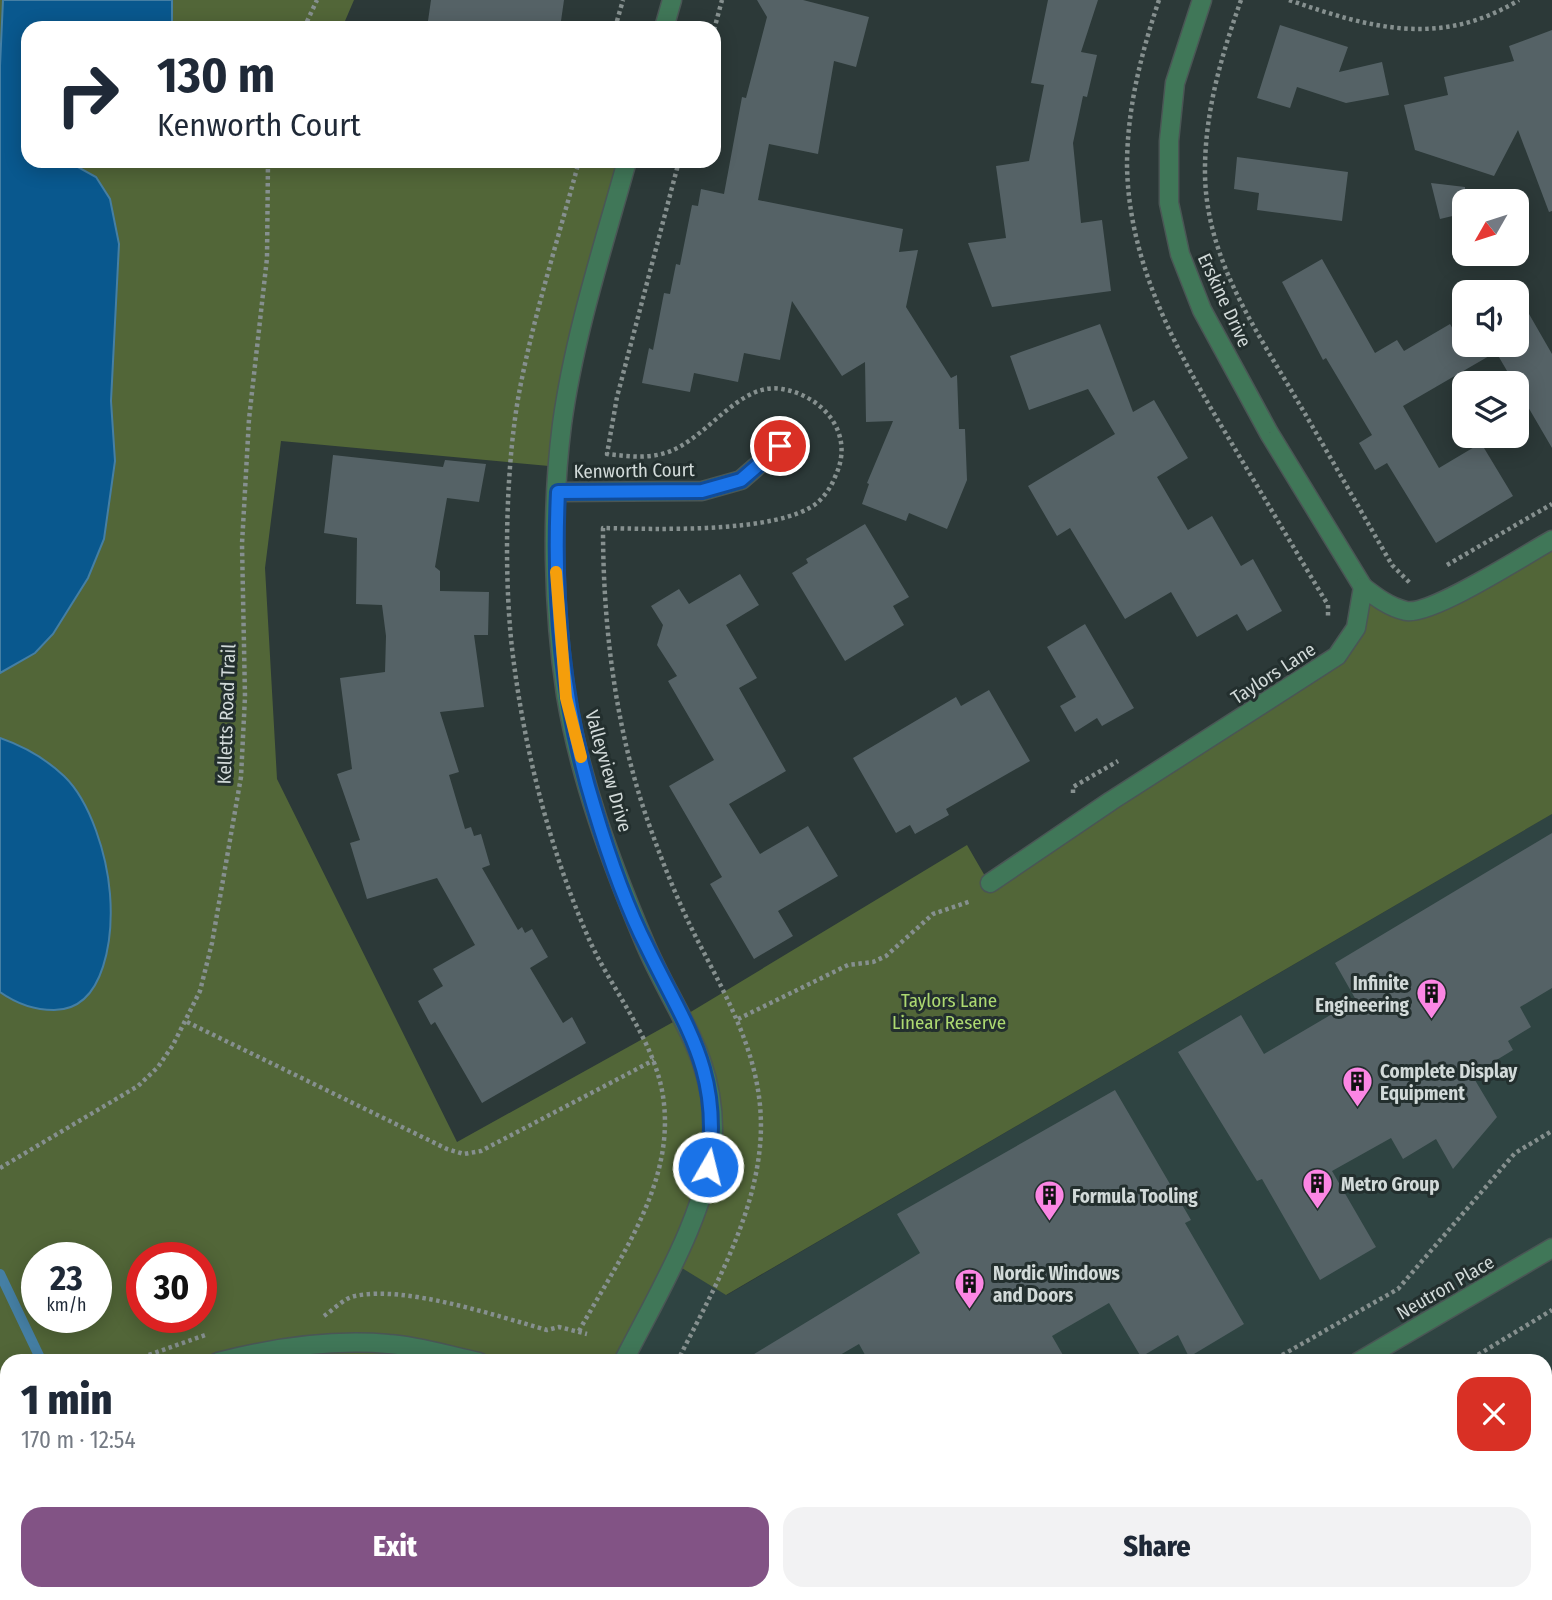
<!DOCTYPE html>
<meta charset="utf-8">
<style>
:root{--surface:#fff;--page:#f2f2f3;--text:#1f2937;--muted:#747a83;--accent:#825385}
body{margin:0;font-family:"Fira Sans Condensed",sans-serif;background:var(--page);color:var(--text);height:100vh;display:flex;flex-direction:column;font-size:26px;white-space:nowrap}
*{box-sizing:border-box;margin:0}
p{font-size:23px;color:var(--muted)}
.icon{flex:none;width:38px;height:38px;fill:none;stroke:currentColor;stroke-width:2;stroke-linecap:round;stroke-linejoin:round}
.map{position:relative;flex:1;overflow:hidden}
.drawer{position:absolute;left:0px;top:1354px;width:1552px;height:247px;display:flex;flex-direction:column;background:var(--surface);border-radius:21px 21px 0 0;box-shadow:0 4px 18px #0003}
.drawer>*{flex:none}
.guide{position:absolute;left:21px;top:21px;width:700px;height:147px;border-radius:21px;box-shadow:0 4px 18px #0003;background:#fff;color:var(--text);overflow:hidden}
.needle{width:46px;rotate:231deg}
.buttons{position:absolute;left:1452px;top:189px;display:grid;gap:14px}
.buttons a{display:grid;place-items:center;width:77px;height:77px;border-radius:14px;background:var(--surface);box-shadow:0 4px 18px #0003;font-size:35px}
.speed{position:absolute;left:21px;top:1242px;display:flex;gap:14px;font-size:35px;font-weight:700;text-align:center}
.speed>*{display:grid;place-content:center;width:91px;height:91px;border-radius:50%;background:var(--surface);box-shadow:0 4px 18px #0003;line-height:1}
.speed small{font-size:18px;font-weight:400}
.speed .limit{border:10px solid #d22;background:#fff;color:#111}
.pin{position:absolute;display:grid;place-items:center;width:60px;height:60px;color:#fff;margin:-30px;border:4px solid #fff;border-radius:50%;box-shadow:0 2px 7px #0007}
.me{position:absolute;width:77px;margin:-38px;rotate:8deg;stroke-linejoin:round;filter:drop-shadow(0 0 5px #0008)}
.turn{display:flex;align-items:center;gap:24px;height:147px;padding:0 21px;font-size:32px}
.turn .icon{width:91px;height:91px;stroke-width:2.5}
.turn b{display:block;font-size:49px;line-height:60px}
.round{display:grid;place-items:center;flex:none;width:74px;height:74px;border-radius:21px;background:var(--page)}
.headline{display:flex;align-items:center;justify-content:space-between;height:119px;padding:0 21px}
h1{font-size:42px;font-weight:800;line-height:52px}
.button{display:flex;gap:14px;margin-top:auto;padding:14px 21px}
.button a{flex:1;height:80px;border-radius:21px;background:var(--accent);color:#fff;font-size:28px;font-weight:800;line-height:80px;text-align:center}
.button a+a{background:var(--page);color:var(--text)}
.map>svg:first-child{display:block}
.built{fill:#2f4442}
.green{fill:#526638;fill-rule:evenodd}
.water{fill:#09588e;stroke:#457fa4;stroke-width:2}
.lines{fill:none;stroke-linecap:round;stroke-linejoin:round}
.stream{stroke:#457fa4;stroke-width:10}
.building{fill:#556266}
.minor-casing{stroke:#4a5655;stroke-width:21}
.path{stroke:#86908f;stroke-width:4.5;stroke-dasharray:3.5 3.5;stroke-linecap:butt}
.minor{stroke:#407758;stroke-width:18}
.route-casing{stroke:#114b97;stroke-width:18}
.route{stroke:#1a73e8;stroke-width:12}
.slow{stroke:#f59e0b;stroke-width:12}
.labels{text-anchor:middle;stroke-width:6;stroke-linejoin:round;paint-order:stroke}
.street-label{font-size:19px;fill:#d2dad9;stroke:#232f2e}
.poi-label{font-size:19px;font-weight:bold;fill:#d2dad9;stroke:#232f2e;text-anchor:start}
.park-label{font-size:19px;fill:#add971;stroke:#232f2e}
</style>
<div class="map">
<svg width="1552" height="1600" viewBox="0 0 1552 1600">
<rect width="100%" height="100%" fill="#2c3938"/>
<!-- built -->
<path class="built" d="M 1552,814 L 1552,1600 L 405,1600 L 404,1594 L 1545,1594 L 1545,1362 L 623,1361 L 672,1262 L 727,1295 Z"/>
<!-- green -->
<path class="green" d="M 0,0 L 354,0 L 342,28 L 28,28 L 28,161 L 627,161 L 560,467 L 281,441 L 265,568 L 277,779 L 457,1142 L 684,1016 L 967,845 L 989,883 L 1337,656 L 1363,587 L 1408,611 L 1552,540 L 1552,814 L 726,1295 L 672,1262 L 623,1361 L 7,1362 L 7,1594 L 404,1594 L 405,1600 L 0,1600 L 0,1277 L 9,1293 L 0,1274 ZM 37,1258 L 96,1258 L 96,1318 L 37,1318 ZM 142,1258 L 201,1258 L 201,1318 L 142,1318 Z"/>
<!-- water -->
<g class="water">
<path d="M 3,0 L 172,0 L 172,26 L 28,28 L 28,161 L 67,161 L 96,177 L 110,199 L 119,244 L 111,401 L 115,461 L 104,539 L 88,578 L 53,634 L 35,653 L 0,673 L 0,66 Z"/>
<path d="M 0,738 C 23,746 46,759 64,776 C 91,802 107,856 110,894 C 113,933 107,1010 54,1010 C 34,1010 17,1004 0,992 Z"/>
</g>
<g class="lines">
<!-- stream -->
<g class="stream">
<path d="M 0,1274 L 42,1362"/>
<path d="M 144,1594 L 146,1600"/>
</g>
</g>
<!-- building -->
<g class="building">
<path d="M 431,0 L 564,0 L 560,28 L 427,28 Z"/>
<path d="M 757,0 L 803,0 L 869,17 L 856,67 L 834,61 L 818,154 L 769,144 L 758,200 L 903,229 L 899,252 L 918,250 L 906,307 L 951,378 L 957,375 L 959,429 L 965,429 L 967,480 L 947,529 L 909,513 L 906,521 L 862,504 L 869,484 L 867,483 L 893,421 L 866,422 L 865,362 L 842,376 L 792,301 L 780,360 L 744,353 L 738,382 L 694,373 L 690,392 L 642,383 L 649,348 L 653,350 L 664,293 L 670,294 L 676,264 L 680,265 L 692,205 L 698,206 L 701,189 L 724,194 L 742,97 L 746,98 L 767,17 Z"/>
<path d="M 1048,0 L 1098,0 L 1081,52 L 1097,55 L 1087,97 L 1083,96 L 1073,143 L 1081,223 L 1102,220 L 1111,291 L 992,307 L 968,243 L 1006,238 L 996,166 L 1029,161 L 1044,85 L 1031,83 Z"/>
<path d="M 1280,25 L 1348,47 L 1339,72 L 1382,62 L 1389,95 L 1346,103 L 1297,87 L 1290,108 L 1257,98 Z"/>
<path d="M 1552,30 L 1552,211 L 1549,212 L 1518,130 L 1494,176 L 1415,150 L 1404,105 L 1448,95 L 1444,77 L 1514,61 L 1509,46 Z"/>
<path d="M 1237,157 L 1348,172 L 1342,221 L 1257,210 L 1259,193 L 1234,189 Z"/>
<path d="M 1431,183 L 1465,187 L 1465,213 L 1440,219 Z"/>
<path d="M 1322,259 L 1375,353 L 1397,340 L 1404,351 L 1450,324 L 1462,345 L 1517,345 L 1517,293 L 1552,354 L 1552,448 L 1496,352 L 1403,406 L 1439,468 L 1481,443 L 1513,496 L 1436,543 L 1387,463 L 1375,470 L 1359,443 L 1372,435 L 1326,358 L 1323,360 L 1282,282 Z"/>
<path d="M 1100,324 L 1133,412 L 1154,400 L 1188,458 L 1157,477 L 1188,530 L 1212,516 L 1241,566 L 1253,559 L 1282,611 L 1247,631 L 1237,614 L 1197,637 L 1171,592 L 1125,619 L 1070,528 L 1057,536 L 1028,486 L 1115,434 L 1088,389 L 1029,410 L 1010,356 Z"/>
<path d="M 333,455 L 443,467 L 445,460 L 486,464 L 479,502 L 447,498 L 435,567 L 440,571 L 440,591 L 489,592 L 488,635 L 474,635 L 484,707 L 440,712 L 459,772 L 449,775 L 465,829 L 471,827 L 474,836 L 481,834 L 490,865 L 482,868 L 518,930 L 522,927 L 525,933 L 532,929 L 548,957 L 530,968 L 563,1023 L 572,1017 L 586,1043 L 482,1103 L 435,1022 L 431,1025 L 418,1001 L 443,986 L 433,969 L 475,945 L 437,878 L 367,899 L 350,843 L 360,840 L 337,774 L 352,769 L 340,678 L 385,672 L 386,636 L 382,605 L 356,604 L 357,538 L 324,533 Z"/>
<path d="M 865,524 L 909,597 L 893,606 L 904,625 L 845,661 L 792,573 L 808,563 L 806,559 Z"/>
<path d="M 740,574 L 759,605 L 726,625 L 757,678 L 739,688 L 786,771 L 729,804 L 760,854 L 808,826 L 838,876 L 778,911 L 793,936 L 754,959 L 710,884 L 722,877 L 669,786 L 714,760 L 668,681 L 677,676 L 657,645 L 663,625 L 651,606 L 679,589 L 689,604 Z"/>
<path d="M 1085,624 L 1134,708 L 1102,726 L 1097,718 L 1075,732 L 1060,706 L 1076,697 L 1047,647 Z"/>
<path d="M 989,690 L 1030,761 L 946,809 L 949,815 L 915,834 L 910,825 L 896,833 L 853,758 L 956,697 L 961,706 Z"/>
<path d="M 1552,833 L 1552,988 L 1520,1007 L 1531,1027 L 1508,1041 L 1513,1050 L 1472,1075 L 1497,1117 L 1453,1169 L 1436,1139 L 1403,1159 L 1391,1138 L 1332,1171 L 1376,1247 L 1320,1280 L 1262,1179 L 1257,1181 L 1178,1052 L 1241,1015 L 1264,1054 L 1356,1000 L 1335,963 Z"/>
<path d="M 1115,1090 L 1191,1220 L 1185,1223 L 1244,1324 L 1189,1357 L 1178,1335 L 1141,1357 L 1109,1303 L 1052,1336 L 1067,1362 L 869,1362 L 859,1344 L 828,1362 L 741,1362 L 920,1253 L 897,1214 Z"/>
</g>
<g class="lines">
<defs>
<g id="minor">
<path d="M 1202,0 L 1175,83 L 1169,141 L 1169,203 L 1180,254 L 1202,310 L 1269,433 L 1363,587"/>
<path d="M 664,28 L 672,0"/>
<path d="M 558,492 L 702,491 L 741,480 L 780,446"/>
<path d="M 990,883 L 1111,801 L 1337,656 L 1356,628 L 1363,587 C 1376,597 1389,607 1406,611 C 1431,616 1525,555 1552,540"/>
<path d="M 218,1362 C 272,1348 333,1339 389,1344 C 419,1346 450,1356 479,1362"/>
<path d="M 623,1362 C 656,1297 711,1207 713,1135 C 715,1054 672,1009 644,941 C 611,863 580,779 566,695 C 553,609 551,510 562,424 C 574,336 603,247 627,161"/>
<path d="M 1358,1362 L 1552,1248"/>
<path d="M 0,1472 L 7,1466"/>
<path d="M 805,1594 L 808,1600"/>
<path d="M 949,1600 L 959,1594"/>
</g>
</defs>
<!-- minor casing -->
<use href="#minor" class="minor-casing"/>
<!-- path -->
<g class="path">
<path d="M 1159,0 C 1141,54 1127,109 1127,166 C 1129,273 1185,365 1238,454 C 1268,504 1298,555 1328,605 L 1328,618"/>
<path d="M 1241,0 C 1221,57 1204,114 1205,176 C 1207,258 1254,327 1294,395 C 1327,451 1359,508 1392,565 L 1410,583"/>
<path d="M 1289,0 C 1370,28 1440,48 1519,0"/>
<path d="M 304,28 L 317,0"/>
<path d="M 615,28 L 623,0"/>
<path d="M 714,30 L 722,0"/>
<path d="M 1447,565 L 1552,504"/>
<path d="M 1073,793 L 1073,787 L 1118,761"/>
<path d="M 738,1019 L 848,965 L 873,962 L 886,956 L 933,914 L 971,901"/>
<path d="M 187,1022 L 447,1149 L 464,1154 L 481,1151 L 654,1060"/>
<path d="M 0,1168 L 138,1086 L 158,1067 L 173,1045 L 200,991 L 212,943 L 241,777 L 245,697 L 242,544 L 249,419 L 267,258 L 268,161"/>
<path d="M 324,1316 C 333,1310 344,1298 355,1296 C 405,1285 497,1316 547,1330 L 559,1327 L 587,1334"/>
<path d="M 579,1331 C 617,1262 673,1187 664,1104 C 658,1043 612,992 588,937 C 551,852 526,756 514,664 C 503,586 505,465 520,388 C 535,311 559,236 579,161"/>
<path d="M 129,1362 L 208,1334"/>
<path d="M 677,1362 C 711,1294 753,1222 760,1146 C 767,1071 734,1011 701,947 C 681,909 665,869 651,830 C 616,734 603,629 603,528 C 653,529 778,534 817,503 C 825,496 831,487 835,477 C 842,462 844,447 838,431 C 829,408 806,393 782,389 C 739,381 706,441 665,453 C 646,459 626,456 607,454 L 617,397 L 679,161"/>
<path d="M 1270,1362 L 1398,1289 L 1515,1153 L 1552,1131"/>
<path d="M 1466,1362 L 1552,1310"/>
<path d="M 0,1434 L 7,1429"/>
<path d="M 0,1508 L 7,1502"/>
<path d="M 748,1594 L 752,1600"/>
<path d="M 1057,1600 L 1066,1594"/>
</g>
<!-- minor -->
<use href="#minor" class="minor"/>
</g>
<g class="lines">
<defs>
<path id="route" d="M 708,1167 C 722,1071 686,1028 647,947 C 625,904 608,854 594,807 C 562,703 553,600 558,492 L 702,491 L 741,480 L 780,446"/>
</defs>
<!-- route casing -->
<use href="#route" class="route-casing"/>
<!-- route -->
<use href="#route" class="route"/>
<!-- slow -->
<path class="slow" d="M 556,572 L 566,698 L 581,757"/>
</g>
<!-- icons -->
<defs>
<symbol id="building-pin" viewBox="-11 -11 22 30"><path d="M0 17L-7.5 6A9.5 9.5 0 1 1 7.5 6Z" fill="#fc86e4" stroke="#232f2e"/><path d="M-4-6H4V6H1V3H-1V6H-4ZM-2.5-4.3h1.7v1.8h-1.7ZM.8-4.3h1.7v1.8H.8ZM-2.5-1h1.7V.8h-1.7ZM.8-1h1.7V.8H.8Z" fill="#111"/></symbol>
</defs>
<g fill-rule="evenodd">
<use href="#building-pin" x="1414" y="976" width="35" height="47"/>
<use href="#building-pin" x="1340" y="1064" width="35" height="47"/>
<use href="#building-pin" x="1300" y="1166" width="35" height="47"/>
<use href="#building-pin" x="1032" y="1178" width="35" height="47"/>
<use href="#building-pin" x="952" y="1266" width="35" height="47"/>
</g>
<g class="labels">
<!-- street labels -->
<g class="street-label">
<text transform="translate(1225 300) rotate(65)" y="7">Erskine Drive</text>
<text transform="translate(634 470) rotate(-1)" y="7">Kenworth Court</text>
<text transform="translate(1273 673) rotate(-33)" y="7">Taylors Lane</text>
<text transform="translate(226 714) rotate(-88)" y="7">Kelletts Road Trail</text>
<text transform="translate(609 771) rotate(74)" y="7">Valleyview Drive</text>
<text transform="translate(1445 1287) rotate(-30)" y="7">Neutron Place</text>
</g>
<!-- poi labels -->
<g class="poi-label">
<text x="1409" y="990" text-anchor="end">Infinite<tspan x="1409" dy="22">Engineering</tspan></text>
<text x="1380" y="1078">Complete Display<tspan x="1380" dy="22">Equipment</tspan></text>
<text x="1341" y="1191">Metro Group</text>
<text x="1072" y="1203">Formula Tooling</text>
<text x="993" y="1280">Nordic Windows<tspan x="993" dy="22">and Doors</tspan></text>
</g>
<!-- park labels -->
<g class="park-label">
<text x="949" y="1007">Taylors Lane<tspan x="949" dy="22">Linear Reserve</tspan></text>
</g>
</g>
</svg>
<div class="buttons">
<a><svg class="needle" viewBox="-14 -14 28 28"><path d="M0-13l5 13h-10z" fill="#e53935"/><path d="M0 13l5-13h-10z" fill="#747a83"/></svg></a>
<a><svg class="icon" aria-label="sound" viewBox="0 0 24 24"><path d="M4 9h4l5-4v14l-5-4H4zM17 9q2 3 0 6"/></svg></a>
<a><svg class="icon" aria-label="layers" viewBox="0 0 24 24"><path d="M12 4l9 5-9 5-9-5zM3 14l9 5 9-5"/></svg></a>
</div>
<div class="speed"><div>23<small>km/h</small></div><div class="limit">30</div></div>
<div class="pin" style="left:780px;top:446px;background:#d93025"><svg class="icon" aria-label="arrive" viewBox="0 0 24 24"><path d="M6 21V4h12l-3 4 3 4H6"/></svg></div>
<svg class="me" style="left:708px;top:1167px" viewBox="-20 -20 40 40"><circle r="17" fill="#1a73e8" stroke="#fff" stroke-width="3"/><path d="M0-11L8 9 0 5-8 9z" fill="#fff"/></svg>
<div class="guide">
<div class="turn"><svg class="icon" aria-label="right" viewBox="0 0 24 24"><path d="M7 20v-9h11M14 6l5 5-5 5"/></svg><div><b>130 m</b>Kenworth Court</div></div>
</div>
<section class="drawer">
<div class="headline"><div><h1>1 min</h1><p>170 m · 12:54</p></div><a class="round" style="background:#d93025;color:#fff"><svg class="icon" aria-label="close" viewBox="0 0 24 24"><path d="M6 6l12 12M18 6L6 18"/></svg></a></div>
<div class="button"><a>Exit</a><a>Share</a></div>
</section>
</div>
